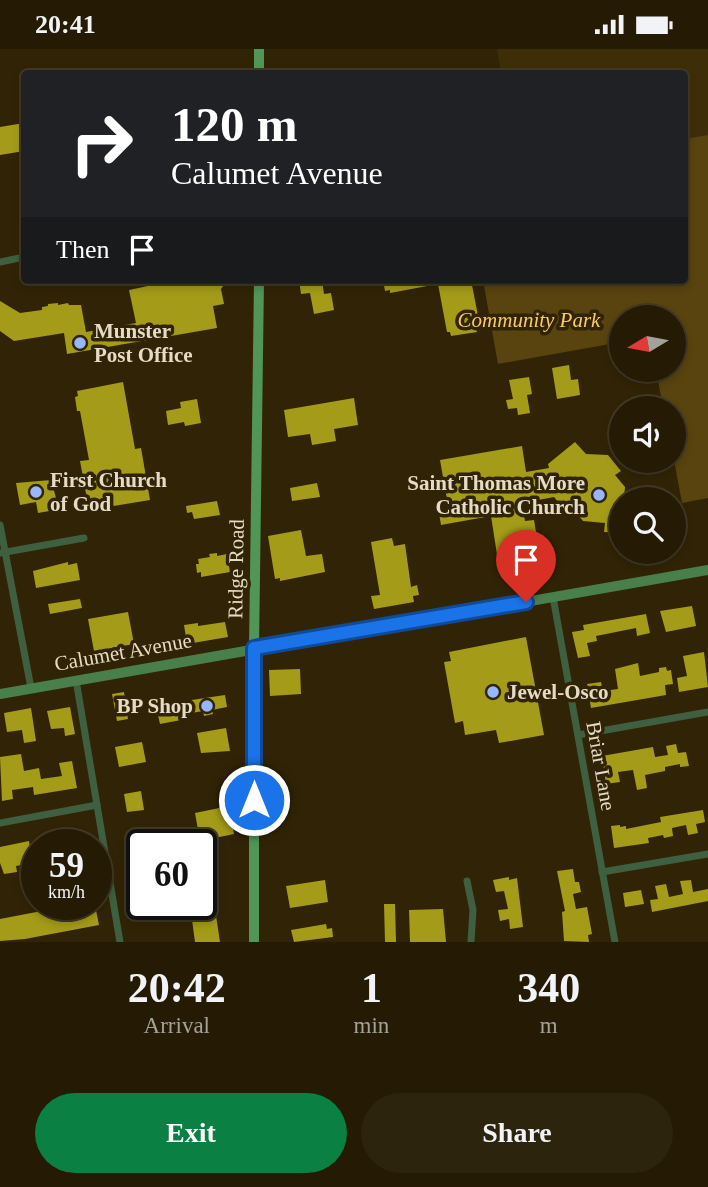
<!DOCTYPE html>
<style>
:root{--surface:#251b04;--page:#2d240e;--text:#f1f3f6;--muted:#a3a19a;--line:#423926;--accent:#0b8043}
body{margin:0;font-family:Georgia,serif;background:var(--page);color:var(--text);height:100vh;display:flex;flex-direction:column;font-size:26px;white-space:nowrap}
*{box-sizing:border-box;margin:0}
p{font-size:23px;color:var(--muted)}
.icon{flex:none;width:38px;height:38px;fill:none;stroke:currentColor;stroke-width:2;stroke-linecap:round;stroke-linejoin:round}
.map{position:relative;height:893px;overflow:hidden}
.side{display:flex;flex-direction:column;background:var(--surface);flex:1}
.side>*{flex:none}
.guide{position:absolute;left:21px;top:21px;width:667px;height:214px;border-radius:7px;box-shadow:0 4px 10px #0003,0 0 0 2px var(--line);background:#202124;color:#fff;overflow:hidden}
.needle{width:46px;rotate:260deg}
.controls{position:absolute;left:609px;top:256px;display:grid;gap:14px}
.controls a{display:grid;place-items:center;width:77px;height:77px;border-radius:50%;background:var(--surface);box-shadow:0 4px 10px #0003,0 0 0 2px var(--line);font-size:35px}
.speed{position:absolute;left:21px;top:780px;display:flex;gap:14px;font-size:35px;font-weight:700;text-align:center}
.speed>*{display:grid;place-content:center;width:91px;height:91px;border-radius:50%;background:var(--surface);box-shadow:0 4px 10px #0003,0 0 0 2px var(--line);line-height:1}
.speed small{font-size:18px;font-weight:400}
.speed .limit{border:4px solid #111;border-radius:10px;background:#fff;color:#111}
.pin{position:absolute;display:grid;place-items:center;width:60px;height:60px;color:#fff;margin:-72px -30px;border-radius:50% 50% 50% 0;rotate:-45deg;box-shadow:0 0 7px #0007}
.pin .icon{rotate:45deg}
.me{position:absolute;width:77px;margin:-38px;rotate:0deg;stroke-linejoin:round;filter:drop-shadow(0 0 5px #0008)}
.turn{display:flex;align-items:center;gap:24px;height:147px;padding:0 35px;font-size:32px}
.turn .icon{width:91px;height:91px;stroke-width:2.5}
.turn b{display:block;font-size:49px;line-height:60px}
.then{display:flex;align-items:center;height:66px;padding:0 35px;background:#0003;gap:14px;font-size:26px}
.eta{display:flex;justify-content:space-evenly;align-items:center;height:119px;text-align:center}
.eta b{font-size:42px;font-weight:700;line-height:49px}
.action{display:flex;gap:14px;margin-top:auto;padding:14px 35px}
.action a{flex:1;height:80px;border-radius:42px;background:var(--accent);color:#fff;font-size:28px;font-weight:700;line-height:80px;text-align:center}
.action a+a{background:var(--page);color:var(--text)}
.status{display:flex;justify-content:space-between;align-items:center;height:49px;padding:0 35px;background:var(--surface);direction:ltr}
.status svg{height:19px;fill:currentColor}
.map>svg:first-child{display:block}
.built{fill:#3d2e08}
.green{fill:#59440f}
.building{fill:#a49c18}
.lines{fill:none;stroke-linecap:round;stroke-linejoin:round}
.minor{stroke:#3e5f40;stroke-width:7}
.secondary{stroke:#497e4d;stroke-width:10}
.primary{stroke:#519657;stroke-width:10}
.route-casing{stroke:#114b97;stroke-width:18}
.route{stroke:#1a73e8;stroke-width:12}
.poi-dot{fill:#97b6fd;stroke:#312406;stroke-width:2.5}
.labels{text-anchor:middle;stroke-width:7;stroke-linejoin:round;paint-order:stroke}
.park-label{font-size:21px;font-style:italic;fill:#f9cb5f;stroke:#312406}
.poi-label{font-size:21px;font-weight:bold;fill:#e5dbc6;stroke:#312406;text-anchor:start}
.street-label{font-size:21px;fill:#e5dbc6;stroke:#312406}
</style>
<div class="status"><b>20:41</b><svg viewBox="0 0 49 12"><path d="M0 12V9h3v3zM5 12V6h3v6zM10 12V3h3v9zM15 12V0h3v12zM26 1h20v11H26zM47 4h2v5h-2z"/></svg></div>
<div class="map">
<svg width="708" height="893" viewBox="0 0 708 893">
<rect width="100%" height="100%" fill="#312406"/>
<!-- built -->
<path class="built" d="M 497,0 L 708,0 L 708,86 L 684,90 L 684,24 L 501,24 Z"/>
<!-- green -->
<path class="green" d="M 708,86 L 708,449 L 682,454 L 674,411 L 674,359 L 663,359 L 656,320 L 674,320 L 674,268 L 621,268 L 621,293 L 498,315 L 483,231 L 684,231 L 684,90 Z"/>
<!-- building -->
<g class="building">
<path d="M 24,74 L 24,102 L 0,106 L 0,78 Z"/>
<path d="M 176,231 L 176,234 L 193,231 L 227,231 L 221,240 L 224,255 L 213,257 L 217,279 L 67,305 L 64,284 L 14,292 L 0,282 L 0,252 L 20,264 L 42,261 L 42,258 L 48,257 L 48,255 L 58,254 L 58,256 L 68,254 L 69,256 L 81,256 L 86,283 L 136,274 L 129,241 Z"/>
<path d="M 299,231 L 322,231 L 324,245 L 331,244 L 334,261 L 314,265 L 310,244 L 301,245 Z"/>
<path d="M 383,231 L 471,231 L 480,277 L 476,278 L 477,283 L 451,287 L 450,283 L 447,283 L 438,235 L 390,244 L 390,241 L 385,242 Z"/>
<path d="M 569,316 L 571,331 L 578,330 L 580,346 L 557,350 L 552,319 Z"/>
<path d="M 529,328 L 532,345 L 527,346 L 530,364 L 518,366 L 517,359 L 508,360 L 506,351 L 513,350 L 509,331 Z"/>
<path d="M 123,333 L 135,400 L 141,399 L 150,451 L 89,461 L 80,412 L 89,411 L 80,362 L 77,362 L 75,348 L 78,347 L 77,342 Z"/>
<path d="M 354,349 L 358,376 L 334,380 L 336,392 L 312,396 L 310,385 L 288,388 L 284,361 Z"/>
<path d="M 197,350 L 201,374 L 185,377 L 184,373 L 168,376 L 166,362 L 181,359 L 180,353 Z"/>
<path d="M 575,393 L 586,405 L 608,406 L 621,422 L 615,426 L 625,438 L 624,450 L 621,450 L 621,484 L 604,483 L 605,474 L 583,472 L 569,456 L 564,460 L 554,448 L 522,454 L 525,472 L 534,471 L 537,489 L 518,492 L 521,507 L 508,518 L 506,511 L 498,512 L 491,467 L 441,476 L 439,464 L 449,462 L 440,411 L 522,397 L 526,423 L 549,419 L 548,415 Z"/>
<path d="M 51,431 L 56,449 L 53,450 L 55,461 L 38,464 L 36,453 L 20,456 L 16,434 Z"/>
<path d="M 317,434 L 320,448 L 292,452 L 290,439 Z"/>
<path d="M 217,452 L 220,466 L 194,470 L 192,463 L 187,464 L 186,457 Z"/>
<path d="M 301,481 L 306,507 L 322,505 L 325,523 L 280,532 L 280,529 L 275,530 L 268,487 Z"/>
<path d="M 392,489 L 394,497 L 405,495 L 411,538 L 417,536 L 419,546 L 413,547 L 414,553 L 374,560 L 371,547 L 380,546 L 371,493 Z"/>
<path d="M 217,504 L 217,507 L 227,505 L 230,523 L 201,528 L 201,523 L 197,524 L 196,515 L 199,515 L 198,510 L 210,508 L 209,505 Z"/>
<path d="M 68,513 L 68,516 L 77,514 L 80,531 L 36,539 L 33,522 Z"/>
<path d="M 80,550 L 82,559 L 50,565 L 48,555 Z"/>
<path d="M 692,557 L 696,577 L 666,583 L 660,562 Z"/>
<path d="M 128,563 L 134,595 L 94,602 L 88,570 Z"/>
<path d="M 646,565 L 650,584 L 637,587 L 636,579 L 596,587 L 597,592 L 587,594 L 590,607 L 578,609 L 572,583 L 584,581 L 583,576 Z"/>
<path d="M 225,573 L 228,588 L 187,595 L 184,576 L 198,574 L 198,577 Z"/>
<path d="M 526,588 L 544,686 L 499,694 L 496,681 L 465,686 L 463,672 L 455,674 L 444,613 L 451,612 L 449,603 Z"/>
<path d="M 704,603 L 708,638 L 679,643 L 677,629 L 687,627 L 683,607 Z"/>
<path d="M 638,614 L 640,627 L 659,623 L 659,619 L 666,618 L 667,622 L 671,621 L 673,635 L 665,636 L 666,646 L 591,659 L 587,635 L 601,633 L 603,642 L 618,640 L 615,620 Z"/>
<path d="M 300,620 L 301,645 L 270,647 L 269,621 Z"/>
<path d="M 124,643 L 128,670 L 117,672 L 112,645 Z"/>
<path d="M 225,646 L 227,658 L 212,661 L 213,665 L 204,667 L 203,662 L 180,666 L 181,671 L 160,675 L 157,662 L 186,657 L 185,652 Z"/>
<path d="M 70,658 L 75,685 L 65,687 L 64,679 L 51,680 L 47,662 Z"/>
<path d="M 31,659 L 36,692 L 24,694 L 22,681 L 7,683 L 4,664 Z"/>
<path d="M 226,679 L 230,702 L 201,704 L 197,684 Z"/>
<path d="M 142,693 L 146,713 L 119,718 L 115,698 Z"/>
<path d="M 676,695 L 678,704 L 686,703 L 689,717 L 680,718 L 680,715 L 665,718 L 665,722 L 645,726 L 647,739 L 637,741 L 633,721 L 618,723 L 620,733 L 606,735 L 602,707 L 653,698 L 655,708 L 668,706 L 666,697 Z"/>
<path d="M 21,705 L 24,722 L 39,719 L 41,730 L 62,727 L 59,714 L 72,712 L 77,739 L 34,746 L 33,738 L 12,741 L 13,750 L 2,752 L 0,708 Z"/>
<path d="M 141,742 L 144,761 L 127,763 L 124,745 Z"/>
<path d="M 229,757 L 234,785 L 200,792 L 195,764 Z"/>
<path d="M 703,761 L 705,773 L 696,775 L 698,784 L 688,786 L 686,776 L 672,779 L 673,787 L 664,789 L 663,786 L 648,789 L 649,794 L 614,799 L 611,777 L 620,776 L 620,778 L 626,777 L 626,780 L 661,773 L 660,768 Z"/>
<path d="M 82,784 L 84,796 L 34,796 L 34,793 Z"/>
<path d="M 29,792 L 32,814 L 16,817 L 17,823 L 4,825 L 0,814 L 0,798 Z"/>
<path d="M 573,820 L 575,833 L 579,833 L 581,843 L 573,845 L 576,860 L 587,858 L 592,885 L 588,886 L 589,893 L 564,892 L 562,863 L 565,862 L 557,822 Z"/>
<path d="M 509,828 L 509,831 L 517,829 L 523,878 L 510,880 L 509,870 L 500,872 L 498,861 L 508,860 L 504,842 L 496,843 L 493,831 Z"/>
<path d="M 325,831 L 328,853 L 290,859 L 286,837 Z"/>
<path d="M 691,831 L 693,843 L 708,840 L 708,852 L 652,863 L 650,851 L 658,850 L 655,837 L 666,835 L 669,848 L 683,845 L 680,832 Z"/>
<path d="M 212,840 L 220,893 L 195,893 L 190,856 L 201,856 L 201,841 Z"/>
<path d="M 641,841 L 644,855 L 625,858 L 623,844 Z"/>
<path d="M 384,855 L 395,855 L 396,893 L 385,893 Z"/>
<path d="M 80,856 L 95,856 L 99,876 L 25,890 L 0,892 L 0,870 L 52,860 L 53,869 L 82,864 Z"/>
<path d="M 443,860 L 446,893 L 410,893 L 409,861 Z"/>
<path d="M 326,875 L 327,880 L 332,879 L 333,888 L 294,893 L 291,881 Z"/>
</g>
<g class="lines">
<!-- minor -->
<g class="minor">
<path d="M 0,213 L 24,208"/>
<path d="M 0,476 L 31,639"/>
<path d="M 0,504 L 84,489"/>
<path d="M 553,548 L 615,893"/>
<path d="M 76,631 L 120,893"/>
<path d="M 578,686 L 708,663"/>
<path d="M 0,774 L 97,756"/>
<path d="M 602,823 L 708,805"/>
<path d="M 467,832 L 473,861 L 471,893"/>
</g>
<!-- secondary -->
<path class="secondary" d="M 0,645 L 708,521"/>
<!-- primary -->
<g class="primary">
<path d="M 259,0 L 259,24"/>
<path d="M 254,893 L 254,599 L 259,231"/>
</g>
</g>
<g class="lines">
<defs>
<path id="route" d="M 254,751 L 254,599 L 526,553"/>
</defs>
<!-- route casing -->
<use href="#route" class="route-casing"/>
<!-- route -->
<use href="#route" class="route"/>
</g>
<!-- markers -->
<g class="poi-dot">
<circle cx="80" cy="294" r="7"/>
<circle cx="36" cy="443" r="7"/>
<circle cx="599" cy="446" r="7"/>
<circle cx="493" cy="643" r="7"/>
<circle cx="207" cy="657" r="7"/>
</g>
<g class="labels">
<!-- park labels -->
<g class="park-label">
<text x="529" y="278">Community Park</text>
</g>
<!-- poi labels -->
<g class="poi-label">
<text x="94" y="289">Munster<tspan x="94" dy="24">Post Office</tspan></text>
<text x="50" y="438">First Church<tspan x="50" dy="24">of God</tspan></text>
<text x="585" y="441" text-anchor="end">Saint Thomas More<tspan x="585" dy="24">Catholic Church</tspan></text>
<text x="507" y="650">Jewel-Osco</text>
<text x="193" y="664" text-anchor="end">BP Shop</text>
</g>
<!-- street labels -->
<g class="street-label">
<text transform="translate(236 520) rotate(-89)" y="7">Ridge Road</text>
<text transform="translate(123 603) rotate(-10)" y="7">Calumet Avenue</text>
<text transform="translate(601 717) rotate(80)" y="7">Briar Lane</text>
</g>
</g>
</svg>
<div class="controls">
<a><svg class="needle" viewBox="-14 -14 28 28"><path d="M0-13l5 13h-10z" fill="#e53935"/><path d="M0 13l5-13h-10z" fill="#a3a19a"/></svg></a>
<a><svg class="icon" aria-label="sound" viewBox="0 0 24 24"><path d="M4 9h4l5-4v14l-5-4H4zM17 9q2 3 0 6"/></svg></a>
<a><svg class="icon" aria-label="search" viewBox="0 0 24 24"><circle cx="10" cy="10" r="6"/><path d="M15 15l6 6"/></svg></a>
</div>
<div class="speed"><div>59<small>km/h</small></div><div class="limit">60</div></div>
<div class="pin" style="left:526px;top:553px;background:#d93025"><svg class="icon" aria-label="arrive" viewBox="0 0 24 24"><path d="M6 21V4h12l-3 4 3 4H6"/></svg></div>
<svg class="me" style="left:254px;top:751px" viewBox="-20 -20 40 40"><circle r="17" fill="#1a73e8" stroke="#fff" stroke-width="3"/><path d="M0-11L8 9 0 5-8 9z" fill="#fff"/></svg>
<div class="guide">
<div class="turn"><svg class="icon" aria-label="right" viewBox="0 0 24 24"><path d="M7 20v-9h11M14 6l5 5-5 5"/></svg><div><b>120 m</b>Calumet Avenue</div></div>
<div class="then">Then<svg class="icon" aria-label="arrive" viewBox="0 0 24 24"><path d="M6 21V4h12l-3 4 3 4H6"/></svg></div>
</div>
</div>
<section class="side">
<div class="eta">
<div><b>20:42</b><p>Arrival</p></div>
<div><b>1</b><p>min</p></div>
<div><b>340</b><p>m</p></div>
</div>
<div class="action"><a>Exit</a><a>Share</a></div>
</section>
